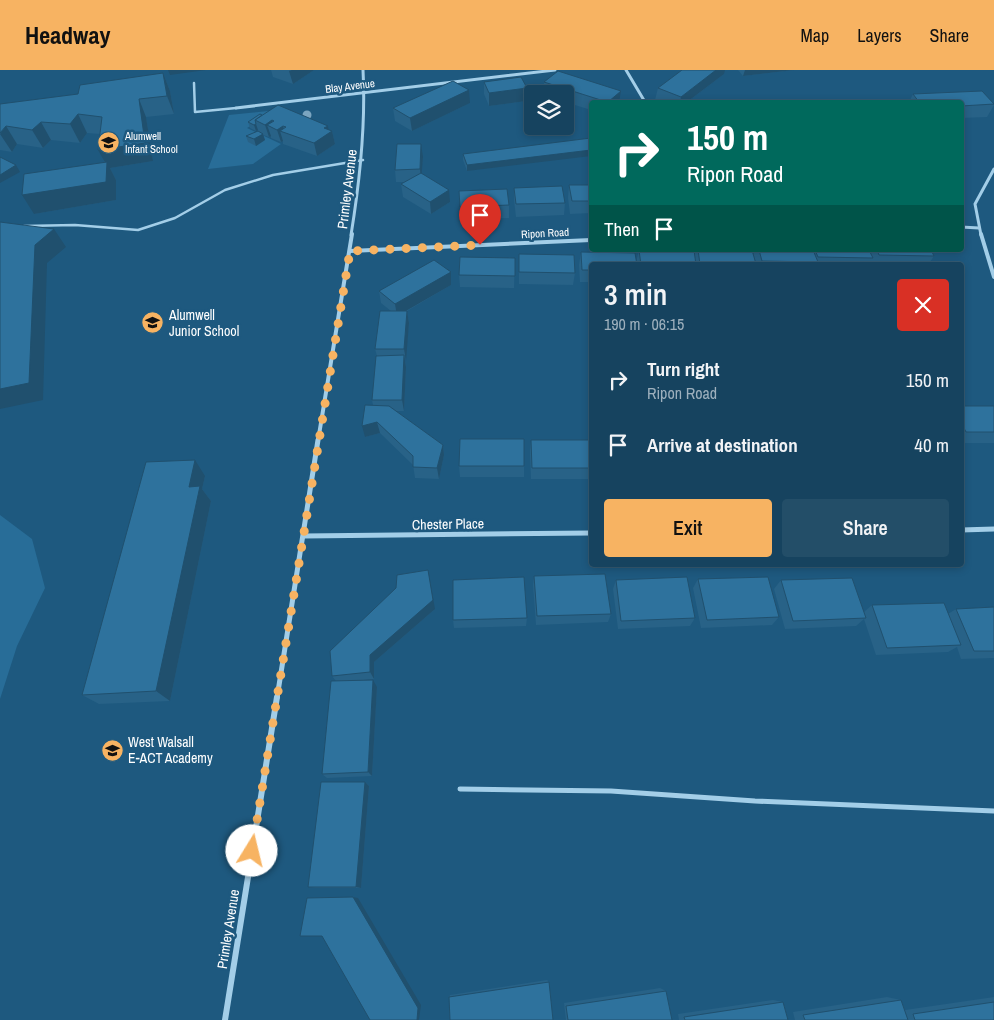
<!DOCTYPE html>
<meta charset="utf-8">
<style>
:root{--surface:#16435f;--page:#234e68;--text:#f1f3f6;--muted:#9eb0bd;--line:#355c74;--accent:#f7b362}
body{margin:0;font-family:"Archivo Narrow",sans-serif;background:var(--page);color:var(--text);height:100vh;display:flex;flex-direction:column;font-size:19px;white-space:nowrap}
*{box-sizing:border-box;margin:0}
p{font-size:16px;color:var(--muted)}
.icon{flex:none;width:28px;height:28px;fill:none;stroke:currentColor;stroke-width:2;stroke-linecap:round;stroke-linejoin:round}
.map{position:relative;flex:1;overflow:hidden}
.drawer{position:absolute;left:589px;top:192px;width:375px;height:305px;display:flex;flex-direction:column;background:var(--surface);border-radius:5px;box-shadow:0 2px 8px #0003,0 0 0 1px var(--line)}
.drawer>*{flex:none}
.guide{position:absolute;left:589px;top:30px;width:375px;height:152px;border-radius:5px;box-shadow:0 2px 8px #0003,0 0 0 1px var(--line);background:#00695c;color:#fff;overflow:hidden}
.controls{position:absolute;left:524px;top:15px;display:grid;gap:10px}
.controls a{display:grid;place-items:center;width:50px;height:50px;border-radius:5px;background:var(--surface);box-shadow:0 2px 8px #0003,0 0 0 1px var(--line);font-size:25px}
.pin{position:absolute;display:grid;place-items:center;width:42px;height:42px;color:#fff;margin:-51px -21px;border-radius:50% 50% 50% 0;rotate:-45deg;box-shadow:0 0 5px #0007}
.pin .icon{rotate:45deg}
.me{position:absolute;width:55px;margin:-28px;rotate:9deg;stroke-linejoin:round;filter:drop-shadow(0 0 4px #0008)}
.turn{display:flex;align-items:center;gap:18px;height:105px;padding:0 15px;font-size:22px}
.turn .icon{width:65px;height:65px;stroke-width:2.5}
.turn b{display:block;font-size:35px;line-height:42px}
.then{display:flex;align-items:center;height:48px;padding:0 15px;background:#0003;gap:10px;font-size:19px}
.round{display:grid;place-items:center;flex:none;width:52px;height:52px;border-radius:5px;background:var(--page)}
.overview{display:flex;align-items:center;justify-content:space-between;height:85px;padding:0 15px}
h1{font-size:30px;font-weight:600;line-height:38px}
.button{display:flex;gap:10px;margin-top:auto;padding:10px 15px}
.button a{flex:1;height:58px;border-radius:5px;background:var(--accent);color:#111;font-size:20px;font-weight:600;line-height:58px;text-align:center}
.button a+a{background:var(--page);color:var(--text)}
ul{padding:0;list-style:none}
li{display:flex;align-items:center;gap:15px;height:65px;padding:0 15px}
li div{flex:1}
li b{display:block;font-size:19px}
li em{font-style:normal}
header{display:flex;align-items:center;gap:30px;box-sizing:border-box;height:70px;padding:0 25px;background:var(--accent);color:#111}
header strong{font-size:24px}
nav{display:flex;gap:28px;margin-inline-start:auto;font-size:18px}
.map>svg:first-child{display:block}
.green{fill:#286d98}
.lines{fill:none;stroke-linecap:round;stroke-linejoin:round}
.service-far1{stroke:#a3cee8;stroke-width:2.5}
.service{stroke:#a3cee8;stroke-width:5}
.minor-far3{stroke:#a3cee8;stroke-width:3}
.minor-far2{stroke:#a3cee8;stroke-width:4}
.minor-far1{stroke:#a3cee8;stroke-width:5}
.minor{stroke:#a3cee8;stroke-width:6}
.tree{fill:#7ba5c0}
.wall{fill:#286287}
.shaded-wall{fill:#20506e}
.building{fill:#2e729d;stroke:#20506e}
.route{stroke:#f7b362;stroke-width:9;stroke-dasharray:0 16.2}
.labels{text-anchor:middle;stroke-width:5;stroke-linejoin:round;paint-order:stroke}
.far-street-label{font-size:11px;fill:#fff;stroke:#1e597f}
.far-poi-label{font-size:11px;fill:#fff;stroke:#1e597f;text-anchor:start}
.street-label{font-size:14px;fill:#fff;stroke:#1e597f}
.poi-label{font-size:14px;fill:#fff;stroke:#1e597f;text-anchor:start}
</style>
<header>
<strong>Headway</strong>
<nav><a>Map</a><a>Layers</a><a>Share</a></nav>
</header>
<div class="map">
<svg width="994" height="950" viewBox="0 0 994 950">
<rect width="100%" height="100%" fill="#1e597f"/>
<!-- green -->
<g class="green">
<path d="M 278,40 L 247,58 L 281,74 L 253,94 L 208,99 L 229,45 Z"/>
<path d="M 0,445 L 32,469 L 45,518 L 17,576 L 0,629 Z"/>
</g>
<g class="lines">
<!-- service-far1 -->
<g class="service-far1">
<path d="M 194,13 L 195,42 L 236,38"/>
<path d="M 24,156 L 75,155 L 138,160 L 175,148 L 225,120 L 273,105 L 363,90"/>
</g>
<!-- service -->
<path class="service" d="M 460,719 L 611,721 L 755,731 L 994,741"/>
<!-- minor-far3 -->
<g class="minor-far3">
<path d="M 626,0 L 645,32"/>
<path d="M 236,38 L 555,0"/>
<path d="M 961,157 L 979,158"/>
<path d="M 351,165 C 360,110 366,56 363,0"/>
<path d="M 981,165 L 975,134 L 994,99"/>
</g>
<!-- minor-far2 -->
<g class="minor-far2">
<path d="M 981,164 L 994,207"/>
<path d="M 350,181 L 591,170"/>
<path d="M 318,371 L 352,164"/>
</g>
<!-- minor-far1 -->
<g class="minor-far1">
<path d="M 961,460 L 994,459"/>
<path d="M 304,466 L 591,463"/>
<path d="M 277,628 L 318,370"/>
</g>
<!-- minor -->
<path class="minor" d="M 225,950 L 277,627"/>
</g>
<!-- trees -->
<circle class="tree" cx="307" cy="45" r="4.5"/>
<!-- wall -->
<g class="wall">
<path d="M 271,0 L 314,0 L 293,14 L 273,7 Z"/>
<path d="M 738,0 L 794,0 L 743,6 Z"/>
<path d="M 163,3 L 170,21 L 174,44 L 146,47 L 153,91 L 110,98 L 116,110 L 116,130 L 34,144 L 104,92 L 100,64 L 87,63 L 80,73 L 51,70 L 43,78 L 17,74 L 12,82 L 0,80 L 0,34 L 78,24 Z"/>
<path d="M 724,4 L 687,32 L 661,32 L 655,30 L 658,18 Z"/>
<path d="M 484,12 L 526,31 L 489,36 L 484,24 Z"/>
<path d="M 544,12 L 619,32 L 591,32 L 591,40 L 565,32 L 565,24 L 544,24 Z"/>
<path d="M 913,24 L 994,35 L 987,47 L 961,48 L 961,32 L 909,32 Z"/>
<path d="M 470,33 L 412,61 L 395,51 L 393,38 Z"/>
<path d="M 262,45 L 329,60 L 332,61 L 335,74 L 317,86 L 283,74 L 283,71 L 281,72 L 271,68 L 271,66 L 269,67 L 263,65 L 265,70 L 256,76 L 248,72 L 246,66 L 258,62 L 258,60 L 256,61 L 250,58 L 248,52 Z"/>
<path d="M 591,68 L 467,101 L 463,90 L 463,84 Z"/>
<path d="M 423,87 L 421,103 L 450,132 L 431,144 L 403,127 L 401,114 L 405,112 L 396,112 L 395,100 Z"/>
<path d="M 569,115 L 591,115 L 591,143 L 570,144 L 568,128 Z"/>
<path d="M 514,118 L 565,133 L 564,145 L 516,147 L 514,130 Z"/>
<path d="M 459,121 L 509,135 L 509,148 L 461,149 Z"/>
<path d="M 639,180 L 694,184 L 696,180 L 752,180 L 753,185 L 755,180 L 931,180 L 934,186 L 928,195 L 870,195 L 870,193 L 869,195 L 637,195 L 636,192 Z"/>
<path d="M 581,182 L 591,195 L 591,212 L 580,212 L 579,195 Z"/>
<path d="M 519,184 L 575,203 L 573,215 L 519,214 Z"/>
<path d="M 515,188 L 514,218 L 460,217 L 459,205 Z"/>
<path d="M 451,215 L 407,241 L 409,253 L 405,291 L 406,297 L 404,341 L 396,341 L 443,375 L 444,385 L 439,409 L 415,408 L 413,395 L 380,363 L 365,367 L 373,335 L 372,330 L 377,286 L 375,279 L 391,241 L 381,233 L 379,221 Z"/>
<rect x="961" y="336" width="33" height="37"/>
<path d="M 531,370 L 591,370 L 591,409 L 531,409 L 530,381 Z"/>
<path d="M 459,396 L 524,396 L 524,407 L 460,407 Z"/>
<path d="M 205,406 L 202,419 L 211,431 L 170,631 L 99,634 L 82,625 Z"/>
<path d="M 534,506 L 611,544 L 608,552 L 536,555 L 533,515 Z"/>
<path d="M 698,509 L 779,547 L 772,555 L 701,558 L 693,518 Z"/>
<path d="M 616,510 L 695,548 L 690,556 L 618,559 L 613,519 Z"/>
<path d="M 781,510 L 864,542 L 872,535 L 948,544 L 956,539 L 994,537 L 994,588 L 961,589 L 957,577 L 948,582 L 876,585 L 864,549 L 856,556 L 785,559 L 774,519 Z"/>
<path d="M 435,539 L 374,592 L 374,609 L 364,610 L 377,617 L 372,706 L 327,708 L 322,704 L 336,611 L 332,606 Z"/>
<path d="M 527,548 L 526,556 L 454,558 L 453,550 Z"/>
<path d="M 365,712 L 369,716 L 361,818 L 315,818 L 308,817 Z"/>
<path d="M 547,910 L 549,912 L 449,927 L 450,925 Z"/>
<path d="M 660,918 L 666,921 L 672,950 L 566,950 L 564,933 Z"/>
<path d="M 887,927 L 901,930 L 905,940 L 994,927 L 994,950 L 795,950 L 793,942 Z"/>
<path d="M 773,930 L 783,932 L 788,950 L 679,950 L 678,944 Z"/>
</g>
<!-- shaded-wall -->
<g class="shaded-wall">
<path d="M 168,0 L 206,0 L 170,5 Z"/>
<path d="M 292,0 L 314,0 L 293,14 L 289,1 Z"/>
<path d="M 716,0 L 725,0 L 724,4 L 687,32 L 680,32 L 681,27 Z"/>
<path d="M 745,0 L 794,0 L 743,6 Z"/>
<path d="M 163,3 L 170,21 L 174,44 L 167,26 Z"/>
<path d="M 527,18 L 526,31 L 489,36 L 489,23 Z"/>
<path d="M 469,20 L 470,33 L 412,61 L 410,48 Z"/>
<path d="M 621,21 L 619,32 L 608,32 Z"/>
<path d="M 139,29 L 146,47 L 153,91 L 110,98 L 116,110 L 116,130 L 34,144 L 22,125 L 107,96 L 98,80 Z"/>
<path d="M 78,44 L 87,63 L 80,73 L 70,54 Z"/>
<path d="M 272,50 L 274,58 L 267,55 L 271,66 L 269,67 L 265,55 Z"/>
<path d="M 41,52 L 51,70 L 43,78 L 32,60 Z"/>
<path d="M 256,54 L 258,60 L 256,61 L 254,55 Z"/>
<path d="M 6,56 L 17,74 L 12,82 L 0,64 Z"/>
<path d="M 283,56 L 285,63 L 280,61 L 283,71 L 281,72 L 277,60 Z"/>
<path d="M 328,56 L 329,63 L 332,61 L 335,74 L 317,86 L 314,73 L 324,58 Z"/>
<path d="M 263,64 L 265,70 L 256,76 L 254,69 Z"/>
<path d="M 421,74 L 423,87 L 421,112 L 420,99 Z"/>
<path d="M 591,80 L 591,86 L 467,101 L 467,95 Z"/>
<path d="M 16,95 L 20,102 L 0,113 L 0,105 Z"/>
<path d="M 449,120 L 450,132 L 431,144 L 430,132 Z"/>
<path d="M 54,159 L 66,177 L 47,193 L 43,330 L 0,339 L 0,319 L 35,175 Z"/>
<path d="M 451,202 L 451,215 L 397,246 L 395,234 Z"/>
<path d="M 407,241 L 409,253 L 406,291 L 404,279 Z"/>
<path d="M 404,285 L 406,297 L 404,341 L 402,330 Z"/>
<path d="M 377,352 L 380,363 L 365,367 L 362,356 Z"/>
<path d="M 443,375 L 444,385 L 439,409 L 437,398 Z"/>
<path d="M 195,390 L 205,406 L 202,419 L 211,431 L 170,631 L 156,621 L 189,417 Z"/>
<path d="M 428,500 L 435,539 L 374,592 L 374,609 L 370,602 L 370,585 Z"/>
<path d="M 373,610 L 377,617 L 372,706 L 368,702 Z"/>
<path d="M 365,712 L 369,716 L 361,818 L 356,817 Z"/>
<path d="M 353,827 L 358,828 L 421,935 L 419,950 L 417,950 Z"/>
</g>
<!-- building -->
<g class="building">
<path d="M 682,0 L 716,0 L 681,27 L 658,18 Z"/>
<path d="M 558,1 L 621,21 L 608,32 L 607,32 L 544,12 Z"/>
<path d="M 163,3 L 167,26 L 139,29 L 145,73 L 98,80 L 102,47 L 78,44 L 70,54 L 41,52 L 32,60 L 6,56 L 0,63 L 0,34 L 78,24 L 80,15 Z"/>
<path d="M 521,7 L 527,18 L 489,23 L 484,12 Z"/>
<path d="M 453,11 L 469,20 L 410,48 L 393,38 Z"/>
<path d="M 982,21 L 994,34 L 961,36 L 961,32 L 919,32 L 913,24 Z"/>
<path d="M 278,35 L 328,56 L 324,58 L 332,61 L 314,73 L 280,61 L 286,57 L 283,56 L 277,60 L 267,55 L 274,51 L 272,50 L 265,55 L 255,50 Z"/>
<path d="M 260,44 L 262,45 L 255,50 L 256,54 L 254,55 L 248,52 Z"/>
<path d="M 258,61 L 263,64 L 254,69 L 246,66 Z"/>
<path d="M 591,68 L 591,80 L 467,95 L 463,84 Z"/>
<path d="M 397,74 L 421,74 L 420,99 L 395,100 Z"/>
<path d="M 0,87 L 16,95 L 0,105 Z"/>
<path d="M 107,92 L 106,112 L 22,125 L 24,104 Z"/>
<path d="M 421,103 L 449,120 L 430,132 L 401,114 Z"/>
<path d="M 569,115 L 591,115 L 591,131 L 572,131 Z"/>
<path d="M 562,116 L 565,133 L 516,134 L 514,118 Z"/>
<path d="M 507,119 L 509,135 L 460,137 L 459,121 Z"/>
<path d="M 0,152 L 54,159 L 35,175 L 29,313 L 0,319 Z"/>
<path d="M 639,180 L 694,180 L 696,195 L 641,195 Z"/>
<path d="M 698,180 L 752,180 L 756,194 L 700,194 Z"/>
<path d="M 759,180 L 813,180 L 818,192 L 762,191 Z"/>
<path d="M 815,180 L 869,180 L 873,188 L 818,187 Z"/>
<path d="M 877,180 L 931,180 L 934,186 L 879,185 Z"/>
<path d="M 581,182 L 635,183 L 637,195 L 591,195 L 591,200 L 582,200 Z"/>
<path d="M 519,184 L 574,185 L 575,203 L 519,202 Z"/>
<path d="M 460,187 L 515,188 L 515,206 L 459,205 Z"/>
<path d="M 434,190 L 451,202 L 395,234 L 379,221 Z"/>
<path d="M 380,241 L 407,241 L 404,279 L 375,279 Z"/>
<path d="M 404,285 L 402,330 L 372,330 L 376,286 Z"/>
<path d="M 365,335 L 389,336 L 443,375 L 437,398 L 413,397 L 413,386 L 377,352 L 362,356 Z"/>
<path d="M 961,336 L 994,336 L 994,362 L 966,362 L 961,352 Z"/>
<path d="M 460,369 L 524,369 L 524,396 L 459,396 Z"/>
<path d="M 531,370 L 591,370 L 591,398 L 532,398 Z"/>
<path d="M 195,390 L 189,417 L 200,416 L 156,621 L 82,625 L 146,392 Z"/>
<path d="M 428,500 L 433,530 L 370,585 L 370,602 L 332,606 L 330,581 L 396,518 L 397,505 Z"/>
<path d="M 605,504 L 611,544 L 537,546 L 534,506 Z"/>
<path d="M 524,507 L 527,548 L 453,550 L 453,510 Z"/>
<path d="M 687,507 L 695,548 L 621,551 L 616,510 Z"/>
<path d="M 768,507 L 779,547 L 707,550 L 698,509 Z"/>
<path d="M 852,508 L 866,548 L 793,551 L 781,510 Z"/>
<path d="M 944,533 L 961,575 L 887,578 L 872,535 Z"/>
<path d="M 994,537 L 994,581 L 974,581 L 956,539 Z"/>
<path d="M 373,610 L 368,702 L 322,704 L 331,611 Z"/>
<path d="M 321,712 L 365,712 L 356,817 L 308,817 Z"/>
<path d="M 353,827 L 418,938 L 417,950 L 370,950 L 322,866 L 300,866 L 307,828 Z"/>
<path d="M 549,912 L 553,950 L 450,950 L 449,927 Z"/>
<path d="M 666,921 L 672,950 L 568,950 L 566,936 Z"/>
<path d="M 901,930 L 908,950 L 805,950 L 803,945 Z"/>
<path d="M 783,932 L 788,950 L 685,950 L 684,947 Z"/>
<path d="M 994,932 L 994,950 L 915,950 L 913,944 Z"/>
</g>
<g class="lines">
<!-- route -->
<path class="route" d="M 252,781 L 350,181 L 480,175"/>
</g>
<!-- icons -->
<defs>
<symbol id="school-disc" viewBox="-11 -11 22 22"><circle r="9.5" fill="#f7b362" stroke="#1e597f"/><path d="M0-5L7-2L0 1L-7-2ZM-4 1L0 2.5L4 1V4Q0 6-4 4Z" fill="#111"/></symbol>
</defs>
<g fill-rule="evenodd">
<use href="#school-disc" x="96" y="60" width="25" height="25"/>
<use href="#school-disc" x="140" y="240" width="25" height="25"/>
<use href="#school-disc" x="100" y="668" width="25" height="25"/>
</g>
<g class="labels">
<!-- far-street labels -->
<g class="far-street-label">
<text transform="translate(350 16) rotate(-7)" y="4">Blay Avenue</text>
<text transform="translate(545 163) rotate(-3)" y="4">Ripon Road</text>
</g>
<!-- far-poi labels -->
<g class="far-poi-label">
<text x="125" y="70">Alumwell<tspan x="125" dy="13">Infant School</tspan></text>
</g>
<!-- street labels -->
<g class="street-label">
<text transform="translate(347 119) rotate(-83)" y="5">Primley Avenue</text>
<text transform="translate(448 454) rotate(-1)" y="5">Chester Place</text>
<text transform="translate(228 859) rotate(-81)" y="5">Primley Avenue</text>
</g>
<!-- poi labels -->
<g class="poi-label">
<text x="169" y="250">Alumwell<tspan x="169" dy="16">Junior School</tspan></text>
<text x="128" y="677">West Walsall<tspan x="128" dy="16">E-ACT Academy</tspan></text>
</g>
</g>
</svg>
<div class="controls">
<a><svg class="icon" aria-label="layers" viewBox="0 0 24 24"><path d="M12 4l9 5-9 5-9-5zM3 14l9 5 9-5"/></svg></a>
</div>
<div class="pin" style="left:480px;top:175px;background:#d93025"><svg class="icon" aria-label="arrive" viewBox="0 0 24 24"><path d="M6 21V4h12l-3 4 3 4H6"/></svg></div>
<svg class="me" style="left:252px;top:781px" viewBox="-20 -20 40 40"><circle r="19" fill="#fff"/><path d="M0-13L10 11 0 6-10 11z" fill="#f7b362"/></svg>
<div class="guide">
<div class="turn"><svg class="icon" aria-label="right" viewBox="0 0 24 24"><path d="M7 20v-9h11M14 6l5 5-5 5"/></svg><div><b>150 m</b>Ripon Road</div></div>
<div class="then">Then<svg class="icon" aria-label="arrive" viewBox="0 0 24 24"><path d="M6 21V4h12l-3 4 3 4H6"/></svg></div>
</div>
<section class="drawer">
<div class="overview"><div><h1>3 min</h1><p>190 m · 06:15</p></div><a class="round" style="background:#d93025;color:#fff"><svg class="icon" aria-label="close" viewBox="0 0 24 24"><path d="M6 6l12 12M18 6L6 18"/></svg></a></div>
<ul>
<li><svg class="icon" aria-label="right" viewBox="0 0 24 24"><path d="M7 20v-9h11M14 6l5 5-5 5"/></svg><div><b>Turn right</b><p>Ripon Road</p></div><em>150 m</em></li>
<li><svg class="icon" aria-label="arrive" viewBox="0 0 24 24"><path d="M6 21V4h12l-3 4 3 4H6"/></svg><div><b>Arrive at destination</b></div><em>40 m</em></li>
</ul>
<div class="button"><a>Exit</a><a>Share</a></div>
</section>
</div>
